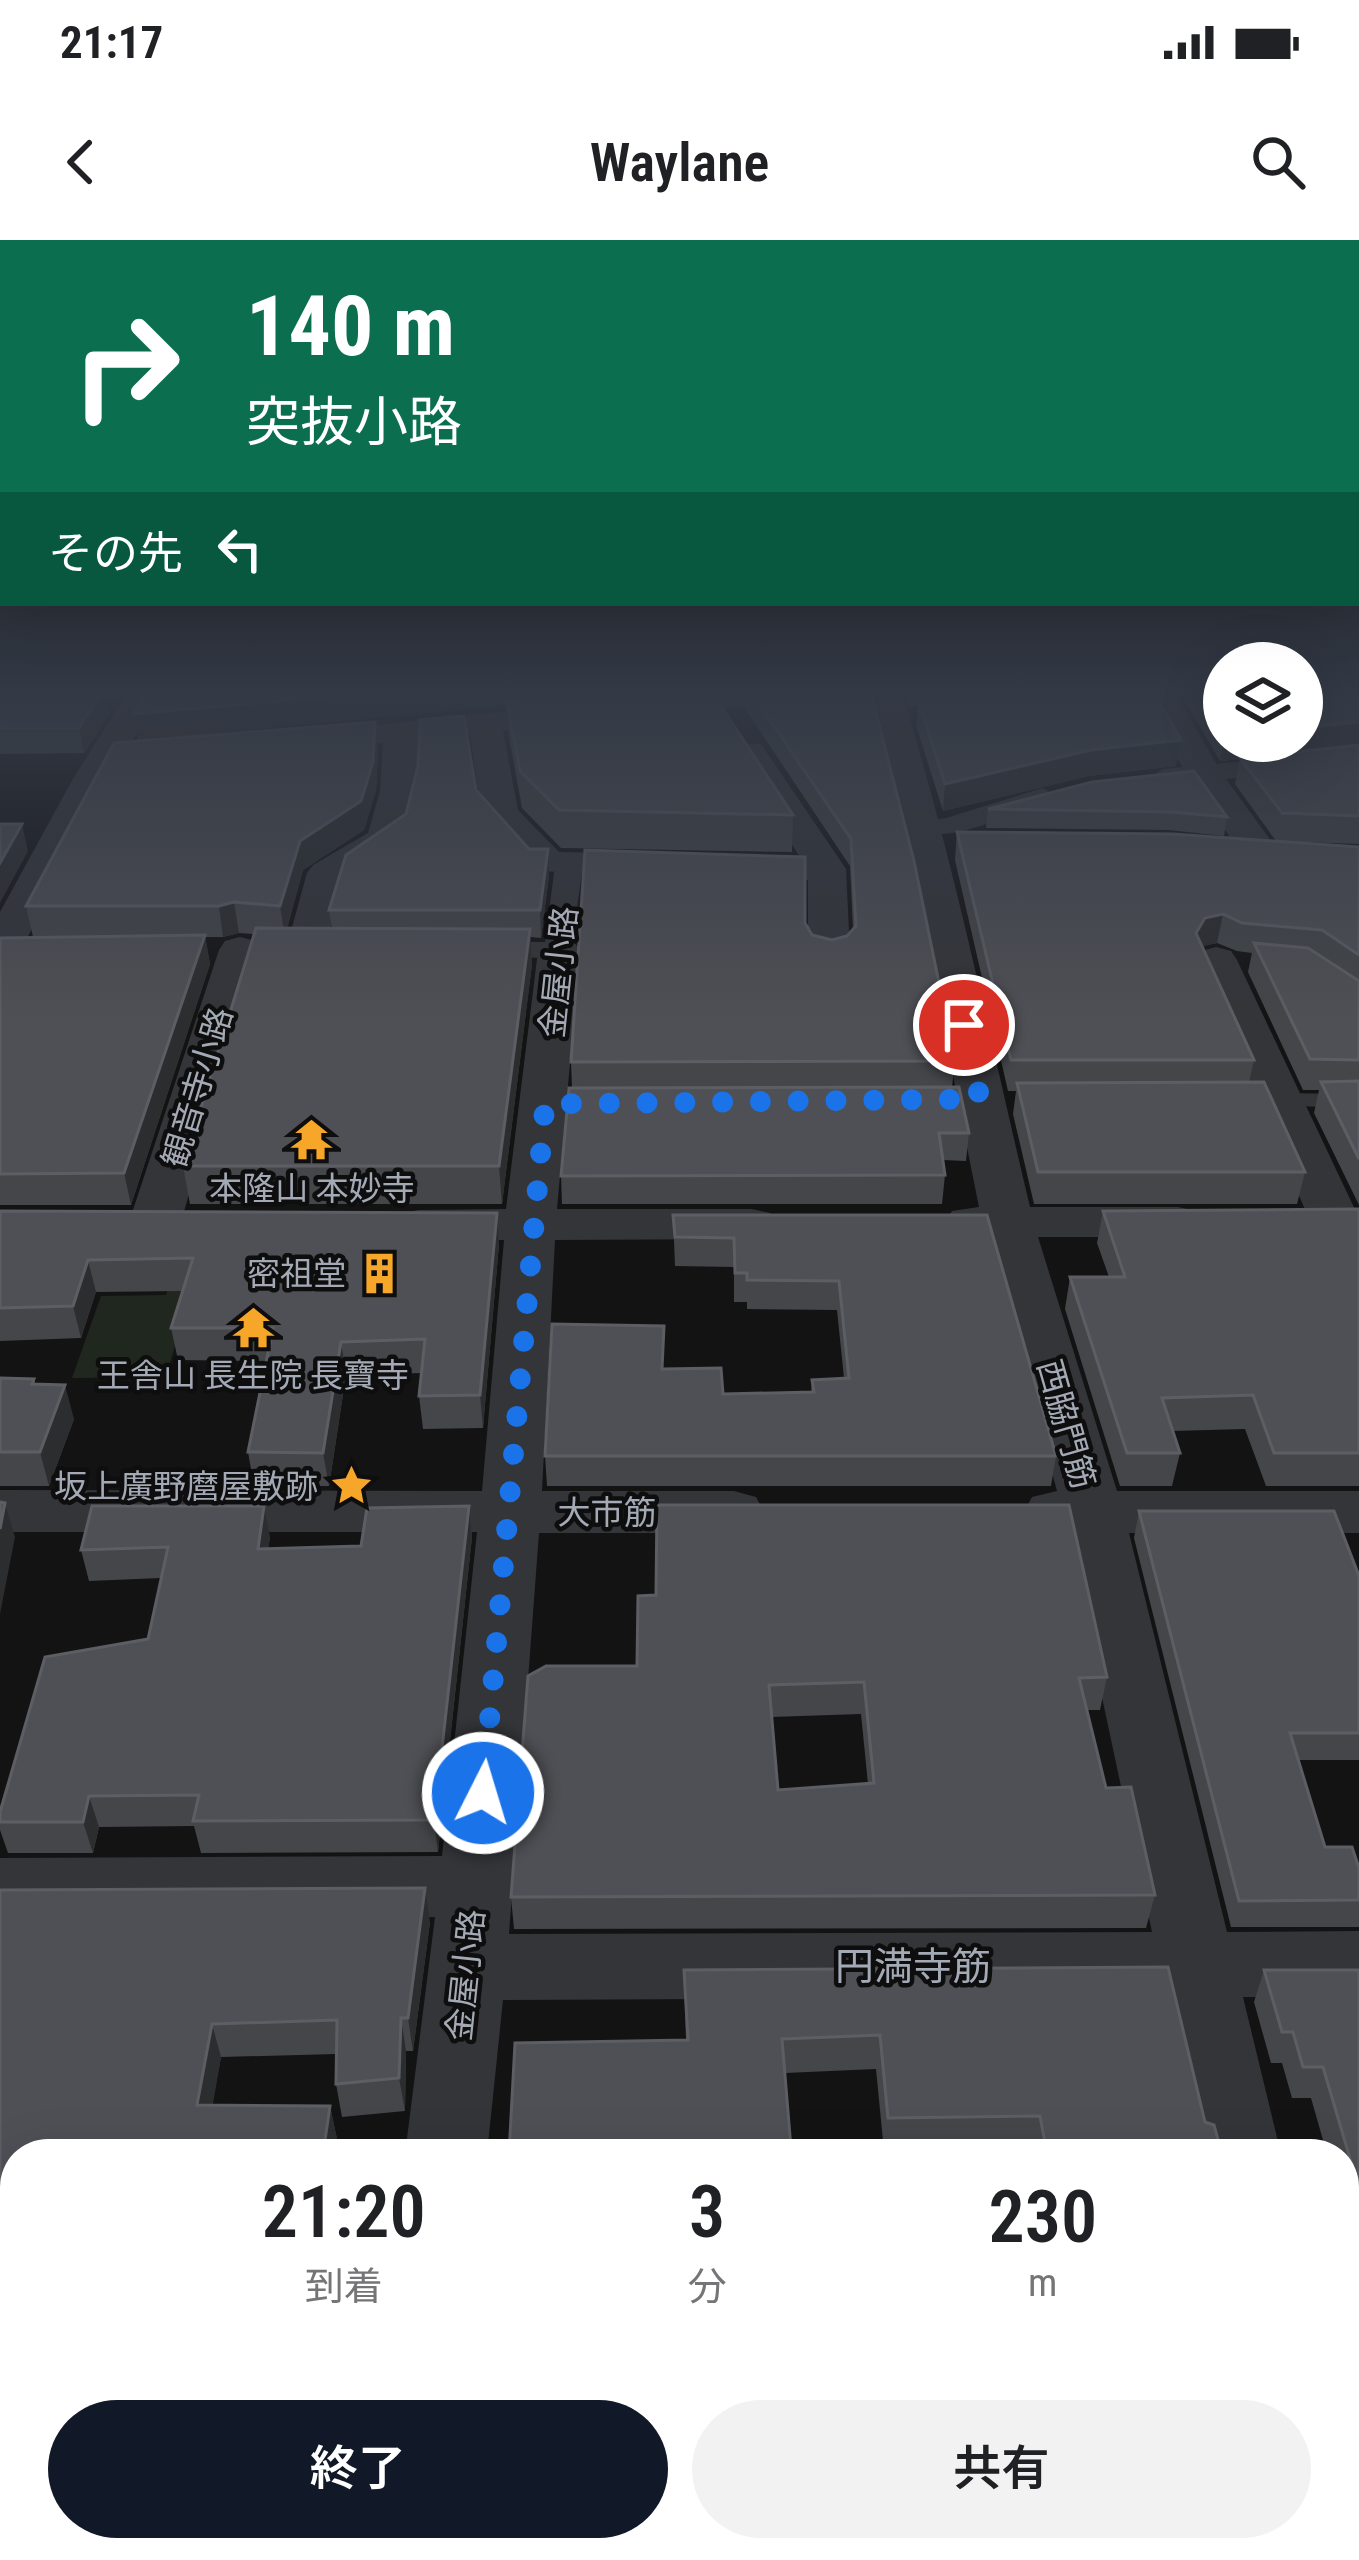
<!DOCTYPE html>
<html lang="ja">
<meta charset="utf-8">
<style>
:root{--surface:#fff;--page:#f2f2f2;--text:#202124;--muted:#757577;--accent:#111827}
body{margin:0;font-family:"Roboto Condensed","Noto Sans JP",sans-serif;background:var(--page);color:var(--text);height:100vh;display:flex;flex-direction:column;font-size:45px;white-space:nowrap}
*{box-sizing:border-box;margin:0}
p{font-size:39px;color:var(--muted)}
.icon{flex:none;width:66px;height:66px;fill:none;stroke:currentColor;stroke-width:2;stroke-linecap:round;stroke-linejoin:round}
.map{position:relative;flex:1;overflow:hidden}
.drawer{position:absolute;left:0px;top:1899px;width:1359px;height:423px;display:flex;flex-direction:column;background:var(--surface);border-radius:48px 48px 0 0;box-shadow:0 12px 48px #0002}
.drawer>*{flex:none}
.guide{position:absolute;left:0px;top:0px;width:1359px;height:366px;box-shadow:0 12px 48px #0002;background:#0b6e4f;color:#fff;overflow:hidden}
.buttons{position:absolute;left:1203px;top:402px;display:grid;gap:24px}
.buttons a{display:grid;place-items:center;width:120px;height:120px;border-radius:50%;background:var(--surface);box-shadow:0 12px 48px #0002;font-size:60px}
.pin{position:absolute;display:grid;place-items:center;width:102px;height:102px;color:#fff;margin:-51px;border:6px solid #fff;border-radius:50%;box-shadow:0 3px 12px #0007}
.me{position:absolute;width:132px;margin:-66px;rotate:5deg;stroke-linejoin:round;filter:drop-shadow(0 0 9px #0008)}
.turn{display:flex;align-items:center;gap:42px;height:252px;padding:0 48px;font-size:54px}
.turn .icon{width:156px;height:156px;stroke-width:2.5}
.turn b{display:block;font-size:84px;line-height:102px}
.then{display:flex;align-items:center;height:114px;padding:0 48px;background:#0003;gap:24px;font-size:45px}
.eta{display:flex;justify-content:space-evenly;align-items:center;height:204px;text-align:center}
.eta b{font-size:72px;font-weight:600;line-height:84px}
.primary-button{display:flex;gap:24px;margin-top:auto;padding:24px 48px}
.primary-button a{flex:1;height:138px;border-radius:72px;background:var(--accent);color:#fff;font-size:48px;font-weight:600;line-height:138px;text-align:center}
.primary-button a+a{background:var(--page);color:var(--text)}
.status{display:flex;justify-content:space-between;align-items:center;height:84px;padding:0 60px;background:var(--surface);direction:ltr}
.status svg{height:33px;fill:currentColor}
header{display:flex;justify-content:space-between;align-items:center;height:156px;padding:0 48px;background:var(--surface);font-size:54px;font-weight:600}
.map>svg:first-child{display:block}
.green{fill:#1f271f}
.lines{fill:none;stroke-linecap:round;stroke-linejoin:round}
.service{fill:#343539;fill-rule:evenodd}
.pedestrian{fill:#343539;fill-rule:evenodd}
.minor{fill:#343539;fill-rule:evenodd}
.wall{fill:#444649;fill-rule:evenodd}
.shaded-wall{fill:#2c2d2f}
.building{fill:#4f5055;stroke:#5c5e64;stroke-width:3;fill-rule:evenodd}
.route{stroke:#1a73e8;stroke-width:21;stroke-dasharray:0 37.8}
.labels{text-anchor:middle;stroke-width:9;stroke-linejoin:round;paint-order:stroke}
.street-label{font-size:33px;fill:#a4aab5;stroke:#0e0e0f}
.poi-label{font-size:33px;fill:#a4aab5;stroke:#0e0e0f}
.near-street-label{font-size:39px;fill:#a4aab5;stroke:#0e0e0f}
</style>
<div class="status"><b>21:17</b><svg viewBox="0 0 49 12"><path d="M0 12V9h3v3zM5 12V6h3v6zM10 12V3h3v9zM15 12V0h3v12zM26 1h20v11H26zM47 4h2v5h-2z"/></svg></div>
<header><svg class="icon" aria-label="back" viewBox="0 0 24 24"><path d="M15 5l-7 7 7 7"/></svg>Waylane<svg class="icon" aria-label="search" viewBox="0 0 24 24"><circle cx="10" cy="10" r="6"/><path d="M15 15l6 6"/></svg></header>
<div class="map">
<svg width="1359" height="2320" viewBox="0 0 1359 2320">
<rect width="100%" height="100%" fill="#131314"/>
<!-- green -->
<path class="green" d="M 184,1000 L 194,1040 L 166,1137 L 72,1138 L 101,1056 L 166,1055 Z"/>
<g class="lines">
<!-- service -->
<path class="service" d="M 1269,853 L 1359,854 L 1359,868 L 1261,865 L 1261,855 Z"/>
<!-- pedestrian -->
<g class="pedestrian">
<path d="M 1359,510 L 1359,526 L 1163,545 L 1150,537 L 1163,529 Z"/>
<path d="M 1043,548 L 1056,556 L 1052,562 C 1022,571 934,610 911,588 L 915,582 L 946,578 Z"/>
<path d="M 569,616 L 583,625 L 570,718 L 464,717 L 460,710 L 464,703 L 475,701 L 545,702 L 555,625 Z"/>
</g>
<!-- minor -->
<g class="minor">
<path d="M 125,457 L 159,457 L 110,537 L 21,710 L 15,719 L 0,723 L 0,672 L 74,537 Z"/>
<path d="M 642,457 L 760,457 L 743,467 L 503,491 L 518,570 L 559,612 L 800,617 L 732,511 L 737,504 L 761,504 L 846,629 L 850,712 L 844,721 L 829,725 L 814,721 L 808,712 L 808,640 L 531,631 L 481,573 L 470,494 L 418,500 L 416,551 L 404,599 L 345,639 L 322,718 L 307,721 L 292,718 L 286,709 L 307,633 L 313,625 L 368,593 L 380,551 L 383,503 L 302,511 L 290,508 L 285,501 L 290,494 Z"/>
<path d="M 869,457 L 903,457 C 955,624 989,796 1030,967 L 1178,967 L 1196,971 L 1203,982 L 1196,993 L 1178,997 L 1038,997 L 1117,1251 L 1359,1251 L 1359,1293 L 1129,1293 L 1227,1692 L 1359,1691 L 1359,1757 L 1243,1757 L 1281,1914 L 1199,1914 L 1165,1757 L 503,1760 L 487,1914 L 405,1914 L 435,1677 L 0,1680 L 0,1618 L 442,1616 L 477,1292 L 0,1292 L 0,1250 L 482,1251 L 504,1000 L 418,1000 L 400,996 L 392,985 L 400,974 L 418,970 L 506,969 L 538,711 L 544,702 L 559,698 L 574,702 L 580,711 L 557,969 L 752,969 L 770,973 L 778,984 L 770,995 L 752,999 L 555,1000 L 542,1251 L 734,1251 L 756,1257 L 764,1272 L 756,1287 L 734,1293 L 539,1293 L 509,1694 L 1152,1692 L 1067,1293 L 1032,1287 L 1024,1272 L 1032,1257 L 1057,1251 L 987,997 L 952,993 L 945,982 L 952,971 L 979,967 C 944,796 916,624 869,457 Z"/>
<path d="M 1144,457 L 1178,457 L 1221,532 L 1282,616 L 1277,624 L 1249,624 L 1186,534 Z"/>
<path d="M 240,697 L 255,701 L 261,710 L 180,985 L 172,996 L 154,1000 L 136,996 L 128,985 L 219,710 L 225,701 Z"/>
<path d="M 1216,707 L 1231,711 L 1237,720 L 1359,978 L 1354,994 L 1336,998 L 1318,994 L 1311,983 L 1195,720 L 1201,711 Z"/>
<path d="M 15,2235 L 15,2307 L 53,2307 L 49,2317 L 0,2320 L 0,2239 Z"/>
<path d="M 1344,2265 L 1359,2271 L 1359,2320 L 1285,2320 L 1282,2307 L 1344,2307 Z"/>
<path d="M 352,2307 L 448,2307 L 447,2320 L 351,2320 Z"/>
</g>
</g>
<!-- wall -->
<g class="wall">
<path d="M 0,457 L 110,474 L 84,513 L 0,514 Z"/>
<path d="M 715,457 L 793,575 L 792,612 L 561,608 L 522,568 L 509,496 L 508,465 L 138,500 L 134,474 Z"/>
<path d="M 746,457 L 872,457 L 955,821 L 952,847 L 969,893 L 966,921 L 943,920 L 945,935 L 942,964 L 562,964 L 561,936 L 572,848 L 571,822 L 805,683 L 812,695 L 832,700 L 847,696 L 853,689 L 850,626 L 746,470 Z"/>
<path d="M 906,457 L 1157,457 L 1176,526 L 1088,536 L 943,571 L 916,485 L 918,466 L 911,466 Z"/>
<path d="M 1183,457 L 1224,457 L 1224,501 L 1359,457 L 1359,604 L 1276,601 L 1235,544 L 1240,519 L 1220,521 Z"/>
<path d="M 375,482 L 378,510 L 376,550 L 364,590 L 303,630 L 287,688 L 332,689 L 329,670 L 476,550 L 549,636 L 541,698 L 530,697 L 532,724 L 502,964 L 190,964 L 183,926 L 254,694 L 239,693 L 223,697 L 205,697 L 210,724 L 131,965 L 0,965 L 0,698 L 33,697 L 26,666 Z"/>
<path d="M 1092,542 L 1227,577 L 1224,596 L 1169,590 L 986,588 L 988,569 Z"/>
<path d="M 957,592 L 1359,607 L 1359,965 L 1314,873 L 1319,850 L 1303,850 L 1248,732 L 1252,713 L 1237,711 L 1217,703 L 1202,706 L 1254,820 L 1249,842 L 1305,932 L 1297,964 L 1034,964 L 1013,874 L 1016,851 L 1008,851 L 955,620 Z"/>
<path d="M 1359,969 L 1359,1246 L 1266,1246 L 1245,1189 L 1172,1191 L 1180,1213 L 1172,1246 L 1120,1246 L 1065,1069 L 1070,1037 L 1109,1037 L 1097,1003 L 1103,971 Z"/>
<path d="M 0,971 L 499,1004 L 483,1188 L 423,1189 L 419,1156 L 422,1133 L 346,1135 L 329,1246 L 254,1246 L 248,1212 L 267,1121 L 178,1120 L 171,1088 L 183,1051 L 96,1052 L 81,1098 L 0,1101 Z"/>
<path d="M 673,975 L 987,975 L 1056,1216 L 1051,1246 L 547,1246 L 545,1216 L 664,1129 L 723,1154 L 811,1152 L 812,1140 L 844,1138 L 837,1070 L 747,1069 L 747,1062 L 734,1062 L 734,1027 L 675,1026 Z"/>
<path d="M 0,1138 L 34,1139 L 36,1145 L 74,1179 L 49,1246 L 0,1246 Z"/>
<path d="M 469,1266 L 472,1297 L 438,1612 L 201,1613 L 194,1586 L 99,1587 L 93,1613 L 8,1613 L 0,1590 L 0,1572 L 148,1399 L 161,1338 L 89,1341 L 81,1310 L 270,1297 L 268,1309 L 361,1306 Z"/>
<path d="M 1139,1271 L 1359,1336 L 1359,1520 L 1298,1520 L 1325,1607 L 1359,1628 L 1359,1687 L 1231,1687 L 1134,1298 Z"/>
<path d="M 637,1426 L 1107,1437 L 1100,1470 L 1087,1470 L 1106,1548 L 1155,1655 L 1146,1688 L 514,1689 L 511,1657 ZM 861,1474 L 868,1544 L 778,1550 L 771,1477 Z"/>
<path d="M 0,1650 L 430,1682 L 413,1811 L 406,1811 L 405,1871 L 342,1877 L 336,1844 L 336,1814 L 221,1817 L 212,1865 L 330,1866 L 337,1899 L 15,1914 L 15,2249 L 7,2234 L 0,2235 Z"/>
<path d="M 684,1730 L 1205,1882 L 1222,1914 L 1034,1914 L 1033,1909 L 884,1911 L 876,1829 L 785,1833 L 790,1914 L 509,1914 L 686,1801 Z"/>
<path d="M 1264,1730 L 1359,1730 L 1359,2255 L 1344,2189 L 1344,2095 L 1349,2095 L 1344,2077 L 1344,1914 L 1327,1914 L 1311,1858 L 1292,1858 L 1282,1823 L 1271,1823 L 1254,1762 Z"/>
<path d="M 295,2307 L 364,2307 L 367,2320 L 321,2320 Z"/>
<path d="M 474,2307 L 1303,2307 L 1305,2320 L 488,2320 L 488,2318 L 476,2319 Z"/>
</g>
<!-- shaded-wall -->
<g class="shaded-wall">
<path d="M 99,457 L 107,457 L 110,474 L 84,513 L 79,488 Z"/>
<path d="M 324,457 L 598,457 L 138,500 L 134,474 Z"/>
<path d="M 375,482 L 378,510 L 376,550 L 364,590 L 303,630 L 285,697 L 280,666 L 300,601 Z"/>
<path d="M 1359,482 L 1359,507 L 1220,521 L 1224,498 L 1224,501 L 1302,501 L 1302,488 Z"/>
<path d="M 1181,500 L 1176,526 L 1088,536 L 943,571 L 945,544 L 1091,510 Z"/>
<path d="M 22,584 L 28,611 L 0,663 L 0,623 Z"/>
<path d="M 548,609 L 549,636 L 541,698 L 540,670 Z"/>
<path d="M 234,662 L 239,693 L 223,697 L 219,666 Z"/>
<path d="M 1223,674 L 1217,703 L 1200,707 L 1196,693 L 1205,678 Z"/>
<path d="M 530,689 L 532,724 L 502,964 L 499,926 Z"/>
<path d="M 205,695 L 210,724 L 131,965 L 124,933 Z"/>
<path d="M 497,973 L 499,1004 L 483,1188 L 480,1155 Z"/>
<path d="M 88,1020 L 96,1052 L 81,1098 L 73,1066 Z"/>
<path d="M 341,1102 L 346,1135 L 329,1246 L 323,1213 Z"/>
<path d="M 65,1145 L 74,1179 L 49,1246 L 40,1212 Z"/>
<path d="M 5,1263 L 15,1297 L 0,1374 L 0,1289 Z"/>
<path d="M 264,1266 L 270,1297 L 264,1340 L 258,1309 Z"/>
<path d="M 469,1266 L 472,1297 L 438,1612 L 434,1580 Z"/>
<path d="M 89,1556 L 99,1587 L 93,1613 L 83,1582 Z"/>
<path d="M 425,1648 L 430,1682 L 413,1811 L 408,1778 Z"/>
<path d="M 401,1778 L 406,1811 L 405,1871 L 399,1838 Z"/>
<path d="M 212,1784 L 221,1817 L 207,1898 L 197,1865 Z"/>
<path d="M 330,1866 L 337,1899 L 335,1914 L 323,1914 Z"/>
<path d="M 2,2201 L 4,2228 L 7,2234 L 0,2235 L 0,2202 Z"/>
<path d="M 358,2307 L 364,2307 L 367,2320 L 359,2320 Z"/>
</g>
<!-- building -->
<g class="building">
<path d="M 0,457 L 99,457 L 79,488 L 0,488 Z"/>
<path d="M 144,457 L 324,457 L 134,474 Z"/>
<path d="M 544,457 L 715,457 L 793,575 L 559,570 L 520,531 L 507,461 Z"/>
<path d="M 754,457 L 872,457 L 914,621 L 955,821 L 571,822 L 585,610 L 805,617 L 805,683 L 812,695 L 832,700 L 847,696 L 856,686 L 851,599 Z"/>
<path d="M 1003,457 L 1157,457 L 1181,500 L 1091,510 L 945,544 L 918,460 Z"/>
<path d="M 1202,457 L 1224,457 L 1224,494 Z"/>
<path d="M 1302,457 L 1359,457 L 1359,482 L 1302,488 Z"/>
<path d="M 464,476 L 476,550 L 529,609 L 548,609 L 540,670 L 329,670 L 346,615 L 406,574 L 418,526 L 420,480 Z"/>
<path d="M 375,482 L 373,522 L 361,561 L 300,601 L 280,666 L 234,662 L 219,666 L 26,666 L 114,503 Z"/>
<path d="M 1359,505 L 1359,576 L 1282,573 L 1240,518 Z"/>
<path d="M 1194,531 L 1227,577 L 1172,572 L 988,569 L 1092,542 Z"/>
<path d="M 0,584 L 22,584 L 0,623 Z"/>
<path d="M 957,592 L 1173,594 L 1359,607 L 1359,715 L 1322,690 L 1242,683 L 1223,674 L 1205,678 L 1196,693 L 1254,820 L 1011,820 Z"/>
<path d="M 256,688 L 530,689 L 499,926 L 183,926 Z"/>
<path d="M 205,695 L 124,933 L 0,934 L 0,698 Z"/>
<path d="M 1254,703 L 1308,708 L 1359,741 L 1359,820 L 1310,819 Z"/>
<path d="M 1359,841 L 1359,919 L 1321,842 Z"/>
<path d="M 1264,842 L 1305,932 L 1038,932 L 1017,843 Z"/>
<path d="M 959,847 L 969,893 L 939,893 L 945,935 L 561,936 L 569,848 Z"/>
<path d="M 1359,969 L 1359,1213 L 1274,1213 L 1253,1155 L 1162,1158 L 1180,1213 L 1127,1213 L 1070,1037 L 1125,1037 L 1103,971 Z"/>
<path d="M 0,971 L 497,973 L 480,1155 L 419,1156 L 425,1099 L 341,1102 L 323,1213 L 248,1212 L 273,1088 L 171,1088 L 193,1018 L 88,1020 L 73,1066 L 0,1068 Z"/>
<path d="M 673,975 L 987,975 L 1056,1216 L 545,1216 L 552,1084 L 664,1086 L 662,1129 L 721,1128 L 723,1154 L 814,1152 L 812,1140 L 849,1138 L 839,1041 L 747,1040 L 747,1033 L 735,1033 L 734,998 L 675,997 Z"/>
<path d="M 0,1138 L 34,1139 L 32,1144 L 65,1145 L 40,1212 L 0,1212 Z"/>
<path d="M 0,1262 L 5,1263 L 0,1289 Z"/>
<path d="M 657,1265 L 1069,1265 L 1107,1437 L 1079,1438 L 1106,1548 L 1131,1547 L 1155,1655 L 511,1657 L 528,1436 L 546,1426 L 637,1426 L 638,1356 L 656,1355 ZM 864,1442 L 874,1543 L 778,1550 L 769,1445 Z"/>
<path d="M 92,1266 L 264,1266 L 258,1309 L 361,1306 L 367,1268 L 469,1266 L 434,1580 L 193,1581 L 199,1555 L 89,1556 L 83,1582 L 0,1582 L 0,1572 L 45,1417 L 148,1399 L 168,1307 L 81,1310 Z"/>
<path d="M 1139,1271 L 1334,1271 L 1359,1336 L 1359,1493 L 1290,1493 L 1325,1607 L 1352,1607 L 1359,1628 L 1359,1660 L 1239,1661 Z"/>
<path d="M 425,1648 L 408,1778 L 401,1778 L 399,1838 L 336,1844 L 337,1780 L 212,1784 L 197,1865 L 330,1866 L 323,1914 L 15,1914 L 15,2189 L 0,2185 L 0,1650 Z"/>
<path d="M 1168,1727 L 1205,1882 L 1214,1885 L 1222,1914 L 1047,1914 L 1040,1876 L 888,1878 L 880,1795 L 782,1799 L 791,1908 L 755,1909 L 755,1914 L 509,1914 L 515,1803 L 688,1800 L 684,1730 Z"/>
<path d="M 1264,1730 L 1359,1730 L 1359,1949 L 1323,1827 L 1303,1827 L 1293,1792 L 1282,1792 Z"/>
<path d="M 1344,1953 L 1359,1953 L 1359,2053 L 1344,1999 Z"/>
<path d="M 1344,2095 L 1359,2095 L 1359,2165 L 1344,2101 Z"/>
<path d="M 0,2192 L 15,2202 L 15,2233 L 4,2228 Z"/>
<path d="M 15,2300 L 15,2307 L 168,2307 L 187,2320 L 0,2320 L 0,2305 Z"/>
<path d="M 344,2307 L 358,2307 L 357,2314 Z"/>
<path d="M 487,2307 L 993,2307 L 994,2320 L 488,2320 Z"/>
<path d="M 1166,2307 L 1303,2307 L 1305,2320 L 1169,2320 Z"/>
</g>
<!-- sky -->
<linearGradient id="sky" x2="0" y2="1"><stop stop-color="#0a0a0b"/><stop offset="0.58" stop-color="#333945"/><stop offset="1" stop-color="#333945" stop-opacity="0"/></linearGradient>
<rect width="1359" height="782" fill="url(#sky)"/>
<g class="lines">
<!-- route -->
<path class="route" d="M 483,1553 L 545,864 L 980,859 L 964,785"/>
</g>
<!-- icons -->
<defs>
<symbol id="temple-bare" viewBox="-9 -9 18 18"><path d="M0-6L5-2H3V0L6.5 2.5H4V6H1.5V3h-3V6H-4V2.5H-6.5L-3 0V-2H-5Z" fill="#f6a729" stroke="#0e0e0f" stroke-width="2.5" paint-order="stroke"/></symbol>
<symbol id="building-bare" viewBox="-9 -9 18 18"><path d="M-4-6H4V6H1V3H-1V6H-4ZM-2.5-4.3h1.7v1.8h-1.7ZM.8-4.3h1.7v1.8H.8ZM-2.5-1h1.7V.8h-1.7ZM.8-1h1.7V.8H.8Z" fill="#f6a729" stroke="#0e0e0f" stroke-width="2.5" paint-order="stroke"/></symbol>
<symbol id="sight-bare" viewBox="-9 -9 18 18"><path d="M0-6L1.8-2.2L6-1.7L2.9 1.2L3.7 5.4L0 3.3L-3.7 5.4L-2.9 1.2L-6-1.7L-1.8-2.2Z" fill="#f6a729" stroke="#0e0e0f" stroke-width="2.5" paint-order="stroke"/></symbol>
</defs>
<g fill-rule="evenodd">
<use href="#temple-bare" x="282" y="870" width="59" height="59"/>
<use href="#building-bare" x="350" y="1004" width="59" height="59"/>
<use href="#temple-bare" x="224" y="1058" width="59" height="59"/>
<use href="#sight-bare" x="322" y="1216" width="59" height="59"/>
</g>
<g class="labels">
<!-- street labels -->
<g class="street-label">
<text transform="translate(558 732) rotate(-84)" y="12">金屋小路</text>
<text transform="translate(197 847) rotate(-73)" y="12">観音寺小路</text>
<text transform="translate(1067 1184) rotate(74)" y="12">西脇門筋</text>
<text x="607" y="1284">大市筋</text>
<text transform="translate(465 1735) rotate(-84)" y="12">金屋小路</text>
</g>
<!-- poi labels -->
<g class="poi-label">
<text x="312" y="960">本隆山 本妙寺</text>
<text x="346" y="1045" text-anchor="end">密祖堂</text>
<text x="253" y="1147">王舎山 長生院 長寶寺</text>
<text x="318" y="1258" text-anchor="end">坂上廣野麿屋敷跡</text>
</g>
<!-- near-street labels -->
<g class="near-street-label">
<text x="913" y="1740">円満寺筋</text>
</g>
</g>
</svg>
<div class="buttons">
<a><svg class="icon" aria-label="layers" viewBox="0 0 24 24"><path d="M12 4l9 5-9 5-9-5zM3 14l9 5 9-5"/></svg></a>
</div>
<div class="pin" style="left:964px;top:785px;background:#d93025"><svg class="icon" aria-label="arrive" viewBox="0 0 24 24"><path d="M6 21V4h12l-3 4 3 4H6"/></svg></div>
<svg class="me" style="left:483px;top:1553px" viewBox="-20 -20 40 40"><circle r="17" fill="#1a73e8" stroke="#fff" stroke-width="3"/><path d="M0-11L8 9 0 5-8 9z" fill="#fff"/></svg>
<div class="guide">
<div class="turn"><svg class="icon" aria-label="right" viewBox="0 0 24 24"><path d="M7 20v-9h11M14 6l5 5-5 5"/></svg><div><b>140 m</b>突抜小路</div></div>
<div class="then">その先<svg class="icon" aria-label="left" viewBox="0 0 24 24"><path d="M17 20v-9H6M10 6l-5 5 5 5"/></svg></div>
</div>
<section class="drawer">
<div class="eta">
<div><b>21:20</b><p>到着</p></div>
<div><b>3</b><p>分</p></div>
<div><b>230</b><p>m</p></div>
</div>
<div class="primary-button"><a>終了</a><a>共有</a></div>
</section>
</div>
